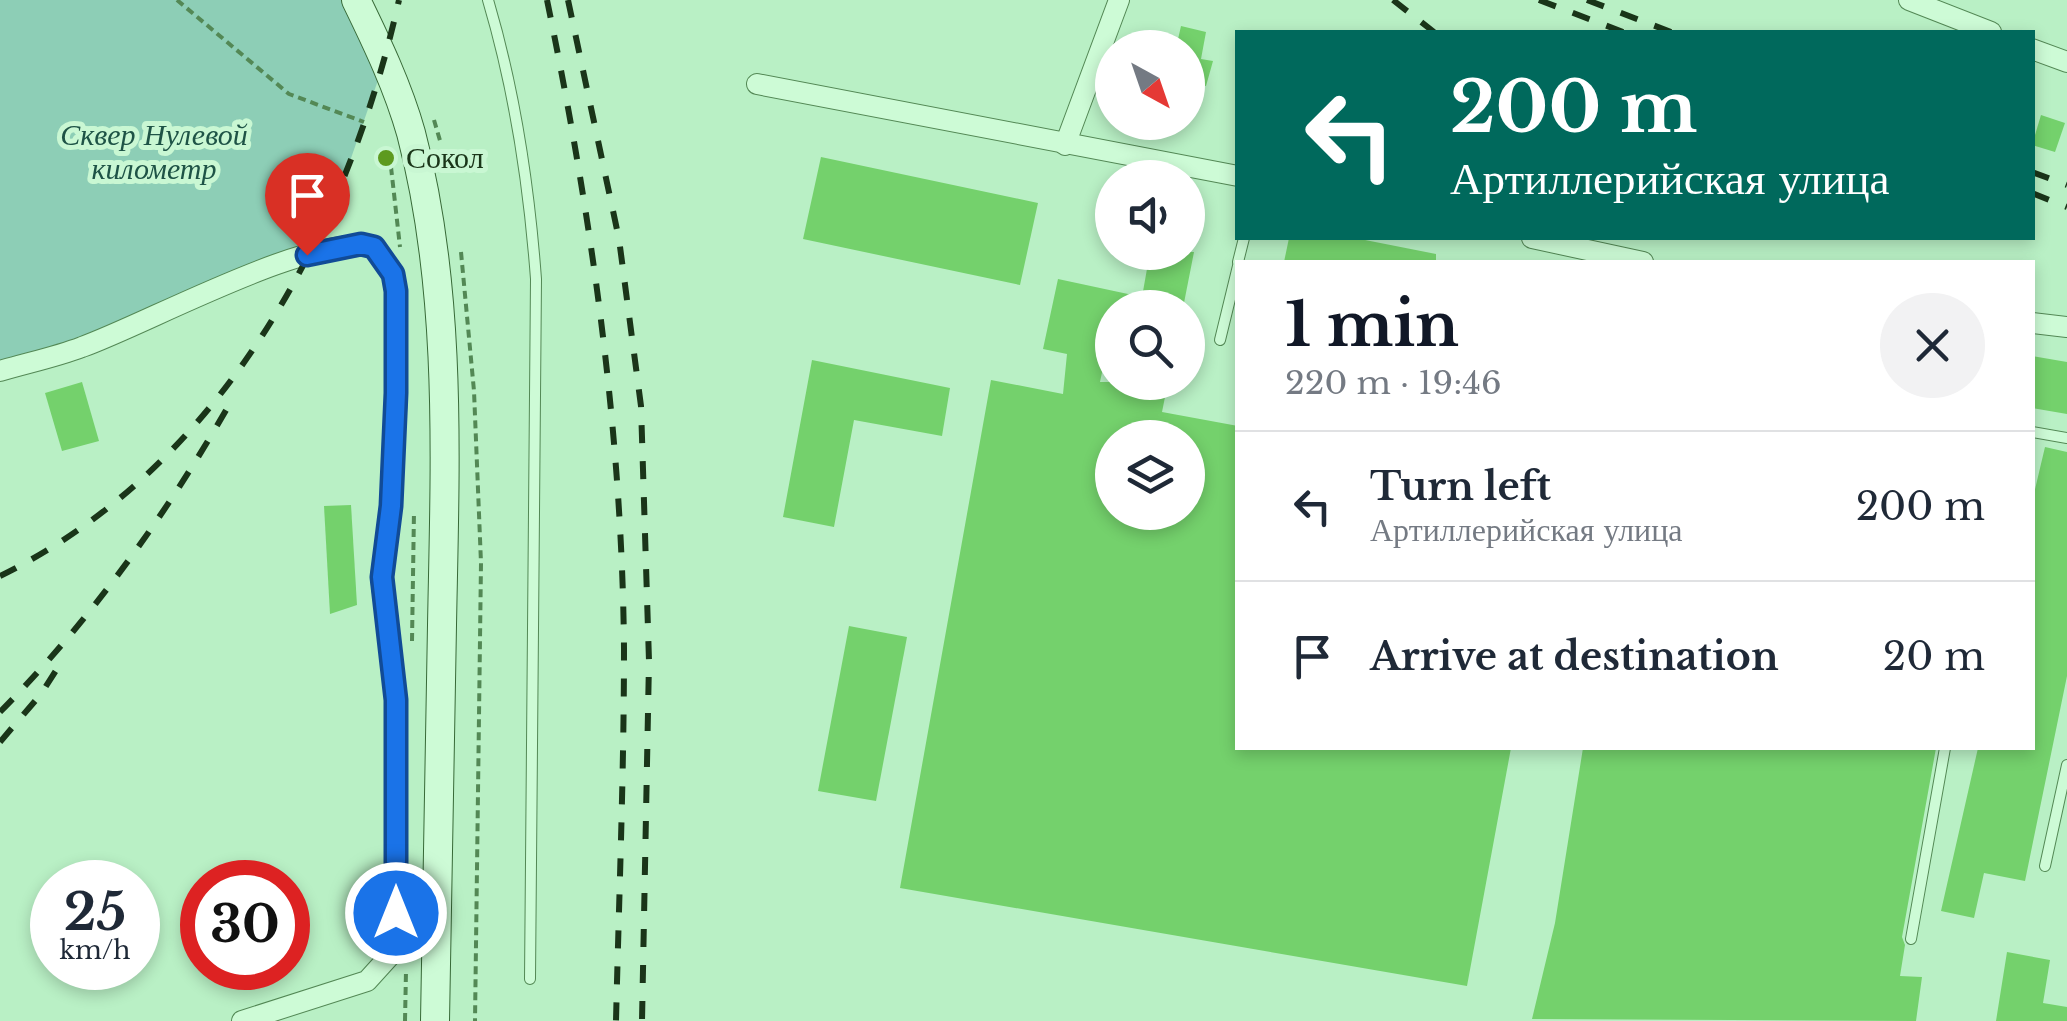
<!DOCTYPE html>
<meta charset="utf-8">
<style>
:root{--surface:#fff;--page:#f2f2f3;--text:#1f2937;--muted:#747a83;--line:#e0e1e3;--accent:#111827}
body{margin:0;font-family:"Libre Baskerville",serif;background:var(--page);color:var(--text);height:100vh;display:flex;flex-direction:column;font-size:38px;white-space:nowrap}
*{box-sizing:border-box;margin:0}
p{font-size:32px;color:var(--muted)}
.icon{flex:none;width:55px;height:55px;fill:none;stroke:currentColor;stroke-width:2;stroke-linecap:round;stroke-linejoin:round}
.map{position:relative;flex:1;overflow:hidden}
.panel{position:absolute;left:1235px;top:260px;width:800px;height:490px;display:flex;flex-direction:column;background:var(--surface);border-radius:0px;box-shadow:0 5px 15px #0003}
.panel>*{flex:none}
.top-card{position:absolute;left:1235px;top:30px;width:800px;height:210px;border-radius:0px;box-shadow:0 5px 15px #0003;background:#00695c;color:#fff;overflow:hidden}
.needle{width:65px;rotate:140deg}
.tools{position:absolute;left:1095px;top:30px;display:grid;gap:20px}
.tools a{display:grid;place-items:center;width:110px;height:110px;border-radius:50%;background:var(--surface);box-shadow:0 5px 15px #0003;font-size:50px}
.speed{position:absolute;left:30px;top:860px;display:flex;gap:20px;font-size:50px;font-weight:700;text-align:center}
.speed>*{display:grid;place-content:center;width:130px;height:130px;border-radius:50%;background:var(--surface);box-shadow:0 5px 15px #0003;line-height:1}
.speed small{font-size:25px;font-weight:400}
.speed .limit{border:15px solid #d22;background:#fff;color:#111}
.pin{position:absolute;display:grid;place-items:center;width:85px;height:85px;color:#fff;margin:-102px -42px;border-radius:50% 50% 50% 0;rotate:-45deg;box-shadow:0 0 10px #0007}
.pin .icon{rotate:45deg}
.me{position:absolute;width:110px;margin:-55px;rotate:0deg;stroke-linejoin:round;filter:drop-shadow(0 0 8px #0008)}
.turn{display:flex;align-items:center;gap:35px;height:210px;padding:0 50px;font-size:45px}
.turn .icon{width:130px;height:130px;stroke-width:2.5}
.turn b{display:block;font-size:70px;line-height:85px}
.round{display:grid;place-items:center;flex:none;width:105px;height:105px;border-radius:52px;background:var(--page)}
.summary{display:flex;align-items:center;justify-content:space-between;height:170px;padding:0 50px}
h1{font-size:60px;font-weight:700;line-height:75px;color:var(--accent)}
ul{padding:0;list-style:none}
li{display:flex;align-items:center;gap:30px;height:150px;padding:0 50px;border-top:2px solid var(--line)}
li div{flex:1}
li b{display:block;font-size:38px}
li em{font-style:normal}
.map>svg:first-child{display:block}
.green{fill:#8dceb6}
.building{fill:#74d16c;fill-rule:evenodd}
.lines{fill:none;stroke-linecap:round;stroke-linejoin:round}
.lane-casing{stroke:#538855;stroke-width:12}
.street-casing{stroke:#538855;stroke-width:22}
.secondary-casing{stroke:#376937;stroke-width:30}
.path{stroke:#538855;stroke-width:4;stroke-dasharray:8 5;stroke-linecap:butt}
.lane{stroke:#cdfbd6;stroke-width:10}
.street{stroke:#cdfbd6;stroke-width:20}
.secondary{stroke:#cdfbd6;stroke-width:28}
.rail{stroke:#1a3519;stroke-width:6;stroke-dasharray:18 18;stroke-linecap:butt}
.route-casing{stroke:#114b97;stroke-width:25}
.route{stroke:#1a73e8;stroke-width:18}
.poi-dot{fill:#5d9a1f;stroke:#c9f7d3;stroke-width:4}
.labels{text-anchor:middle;stroke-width:10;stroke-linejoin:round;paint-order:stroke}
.park-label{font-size:30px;font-style:italic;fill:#1e5346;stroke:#c9f7d3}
.poi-label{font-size:30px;fill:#1a3519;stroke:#c9f7d3;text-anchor:start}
</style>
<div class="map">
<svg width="2067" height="1021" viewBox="0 0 2067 1021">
<rect width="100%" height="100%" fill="#b9f0c5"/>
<!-- green -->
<path class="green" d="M 0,0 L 356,0 L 385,60 L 349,164 L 307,255 L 0,371 Z"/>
<!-- building -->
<g class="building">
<path d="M 1181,26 L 1206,32 L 1201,59 L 1213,61 L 1206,86 L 1188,84 L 1188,48 L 1176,48 Z"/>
<path d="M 2041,115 L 2065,123 L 2055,152 L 2032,145 Z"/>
<path d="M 821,157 L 1038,203 L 1020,285 L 803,239 Z"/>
<path d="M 1289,238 L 1355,238 L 1436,254 L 1436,262 L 1284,262 Z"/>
<path d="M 1150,252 L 1194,252 L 1183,308 L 1112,308 L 1112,325 L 1100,382 L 1168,382 L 1162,412 L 1238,426 L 1238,748 L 1511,748 L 1467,986 L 900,888 L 991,380 L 1063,394 L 1067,354 L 1043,349 L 1058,279 L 1142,297 ZM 1112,438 L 1188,438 L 1188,512 L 1112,512 Z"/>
<path d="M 2032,356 L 2067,362 L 2067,414 L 2032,408 Z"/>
<path d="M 812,360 L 950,388 L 942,436 L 854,420 L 834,527 L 783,517 Z"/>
<path d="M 82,382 L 99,441 L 62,451 L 45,393 Z"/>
<path d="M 2045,447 L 2067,452 L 2067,676 L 2025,881 L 1984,873 L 1974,918 L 1941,911 L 1978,748 L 2032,748 L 2032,502 Z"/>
<path d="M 351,505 L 357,605 L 330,614 L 324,506 Z"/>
<path d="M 849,626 L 907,637 L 876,801 L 818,791 Z"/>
<path d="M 1583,748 L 1936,748 L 1902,937 L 1905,945 L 1900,976 L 1922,977 L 1916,1021 L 1532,1019 L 1555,923 Z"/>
<path d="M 2007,952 L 2050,960 L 2043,1003 L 2067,1007 L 2067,1021 L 1996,1021 Z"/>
</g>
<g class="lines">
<defs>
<g id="lane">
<path d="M 488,0 C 515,91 529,185 536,279 L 530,979"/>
<path d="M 1238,262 L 1244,238"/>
<path d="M 1220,340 L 1238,266"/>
<path d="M 2032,432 L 2067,438"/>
<path d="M 2045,866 L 2067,765"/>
<path d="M 1911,939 L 1945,748"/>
</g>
<g id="street">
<path d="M 1909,0 L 1991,32"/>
<path d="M 2032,49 L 2067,62"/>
<path d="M 757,84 L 1238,176"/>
<path d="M 1065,145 L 1119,0"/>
<path d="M 1532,238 L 1643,262"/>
<path d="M 2032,323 L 2067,327"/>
<path d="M 0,371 C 27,363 56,357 82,347 C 149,323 310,233 374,247 L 393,273 L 396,291 L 397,393 L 391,506 L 381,577 L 396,700 L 396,949 L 367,981 L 242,1021"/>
</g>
<path id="secondary" d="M 356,0 C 377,43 398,87 411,133 C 453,292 445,463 442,625 C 440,757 438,889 435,1021"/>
</defs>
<!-- lane casing -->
<use href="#lane" class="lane-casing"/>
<!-- street casing -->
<use href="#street" class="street-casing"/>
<!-- secondary casing -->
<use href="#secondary" class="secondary-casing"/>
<!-- path -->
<g class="path">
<path d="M 177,0 L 289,94 L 364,122"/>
<path d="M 434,120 L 441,144"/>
<path d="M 391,167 L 400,247"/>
<path d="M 461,252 L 474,391 L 481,563 L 475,1021"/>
<path d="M 412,641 L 414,511"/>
<path d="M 405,1021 L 406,971"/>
</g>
<!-- lane -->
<use href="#lane" class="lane"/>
<!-- street -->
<use href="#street" class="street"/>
<!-- secondary -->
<use href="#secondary" class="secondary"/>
<!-- rail -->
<g class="rail">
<path d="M 547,0 C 591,213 622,431 624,648 C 624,773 619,897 616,1021"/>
<path d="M 568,0 L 619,239 L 641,406 L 649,661 L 642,1021"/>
<path d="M 1393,0 L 1434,32"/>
<path d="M 1539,0 L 1623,32"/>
<path d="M 1587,0 L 1671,32"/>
<path d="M 2032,172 L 2067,185"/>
<path d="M 2032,193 L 2067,207"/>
<path d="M 0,576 C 221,468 347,232 399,0"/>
<path d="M 0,712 C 92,619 169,511 233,398"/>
<path d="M 0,742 L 41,694 L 62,661"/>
</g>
</g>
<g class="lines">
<defs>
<path id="route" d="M 307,255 L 361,244 L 374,247 L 393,274 L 396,291 L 396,393 L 391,506 L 382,577 L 396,700 L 396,913"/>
</defs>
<!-- route casing -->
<use href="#route" class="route-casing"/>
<!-- route -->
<use href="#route" class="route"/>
</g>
<!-- markers -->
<circle class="poi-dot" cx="386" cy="158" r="10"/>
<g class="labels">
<!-- park labels -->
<g class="park-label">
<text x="154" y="145">Сквер Нулевой<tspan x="154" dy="34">километр</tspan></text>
</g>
<!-- poi labels -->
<g class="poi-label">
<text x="406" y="168">Сокол</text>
</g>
</g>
</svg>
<div class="tools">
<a><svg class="needle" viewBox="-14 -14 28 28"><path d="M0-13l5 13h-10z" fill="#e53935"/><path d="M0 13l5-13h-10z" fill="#747a83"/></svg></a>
<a><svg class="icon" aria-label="sound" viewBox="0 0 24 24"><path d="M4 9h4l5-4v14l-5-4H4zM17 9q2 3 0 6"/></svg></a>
<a><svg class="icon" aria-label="search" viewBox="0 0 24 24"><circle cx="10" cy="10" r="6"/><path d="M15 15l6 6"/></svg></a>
<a><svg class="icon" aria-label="layers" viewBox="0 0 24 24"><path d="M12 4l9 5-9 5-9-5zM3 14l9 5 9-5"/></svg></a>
</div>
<div class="speed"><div>25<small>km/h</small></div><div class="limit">30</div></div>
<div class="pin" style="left:307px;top:255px;background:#d93025"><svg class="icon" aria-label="arrive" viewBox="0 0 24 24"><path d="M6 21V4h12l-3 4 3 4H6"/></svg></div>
<svg class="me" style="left:396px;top:913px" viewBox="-20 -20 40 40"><circle r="17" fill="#1a73e8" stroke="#fff" stroke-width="3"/><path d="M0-11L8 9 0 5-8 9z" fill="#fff"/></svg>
<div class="top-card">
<div class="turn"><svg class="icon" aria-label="left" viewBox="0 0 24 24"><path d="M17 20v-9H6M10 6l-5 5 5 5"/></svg><div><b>200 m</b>Артиллерийская улица</div></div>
</div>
<section class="panel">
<div class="summary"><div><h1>1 min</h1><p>220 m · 19:46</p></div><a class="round"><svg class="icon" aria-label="close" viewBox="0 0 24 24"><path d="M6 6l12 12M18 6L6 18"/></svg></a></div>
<ul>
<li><svg class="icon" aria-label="left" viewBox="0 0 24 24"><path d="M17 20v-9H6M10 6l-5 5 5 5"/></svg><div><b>Turn left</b><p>Артиллерийская улица</p></div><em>200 m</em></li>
<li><svg class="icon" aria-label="arrive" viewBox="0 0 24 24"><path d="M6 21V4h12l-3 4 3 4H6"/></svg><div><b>Arrive at destination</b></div><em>20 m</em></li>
</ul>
</section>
</div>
